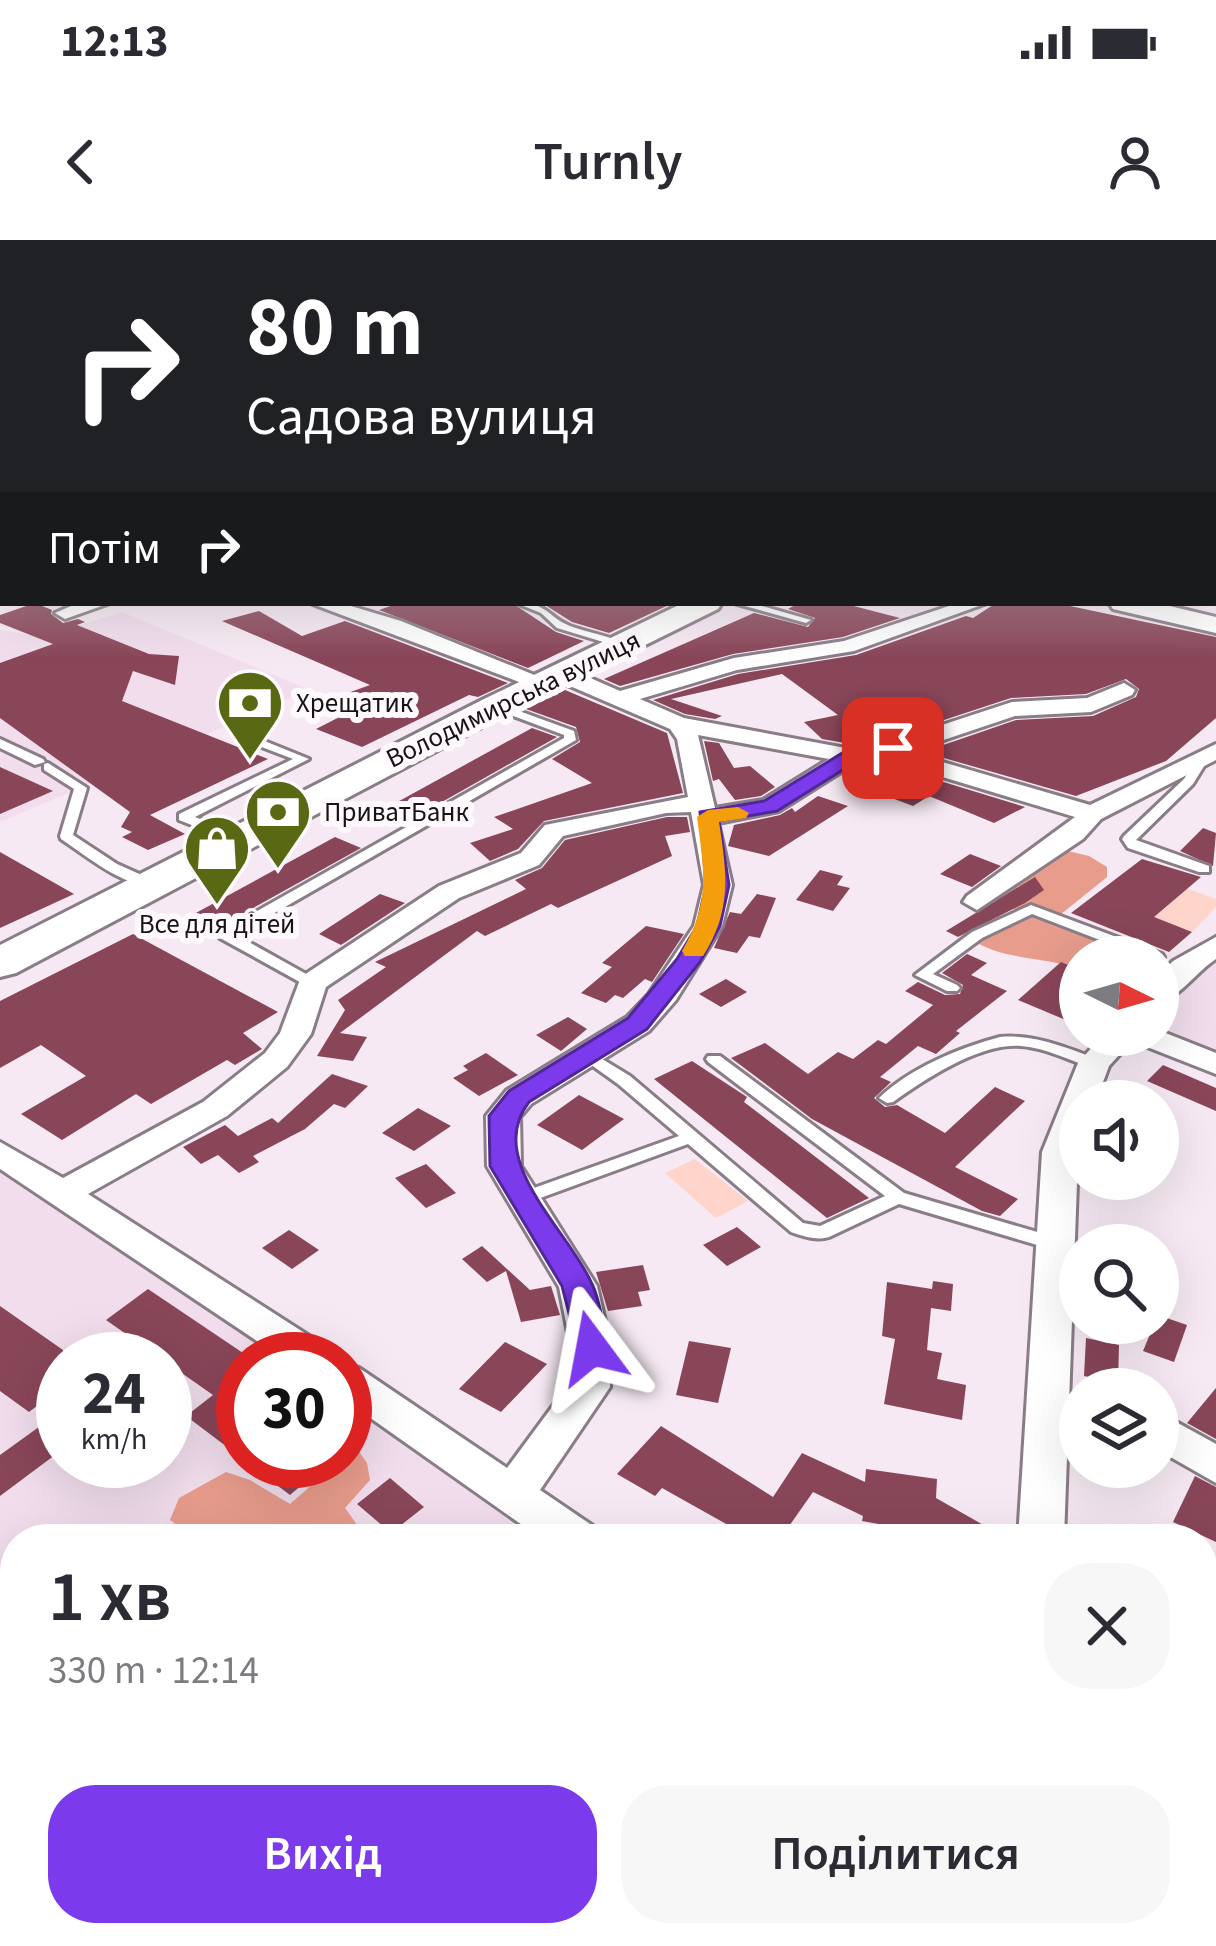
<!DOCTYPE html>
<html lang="uk">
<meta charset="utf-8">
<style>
:root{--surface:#fff;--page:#f7f7f7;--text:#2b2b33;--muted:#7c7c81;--accent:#7c3aed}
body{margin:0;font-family:"Source Sans 3",sans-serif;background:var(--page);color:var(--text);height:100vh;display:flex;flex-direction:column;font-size:45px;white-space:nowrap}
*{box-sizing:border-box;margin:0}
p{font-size:39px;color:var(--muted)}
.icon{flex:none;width:66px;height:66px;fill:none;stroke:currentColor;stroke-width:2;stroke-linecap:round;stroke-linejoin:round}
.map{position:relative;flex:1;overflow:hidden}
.panel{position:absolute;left:0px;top:1284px;width:1218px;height:423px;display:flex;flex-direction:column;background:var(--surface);border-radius:48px 48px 0 0;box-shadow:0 12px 48px #0002}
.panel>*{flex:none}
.guide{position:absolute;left:0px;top:0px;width:1218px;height:366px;box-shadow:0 12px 48px #0002;background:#202124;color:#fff;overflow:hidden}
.needle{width:78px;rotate:95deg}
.controls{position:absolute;left:1059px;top:696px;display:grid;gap:24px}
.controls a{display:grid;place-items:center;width:120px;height:120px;border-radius:50%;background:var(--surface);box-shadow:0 12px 48px #0002;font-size:60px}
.speed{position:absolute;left:36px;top:1092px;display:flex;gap:24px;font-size:60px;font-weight:700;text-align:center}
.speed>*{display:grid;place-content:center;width:156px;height:156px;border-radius:50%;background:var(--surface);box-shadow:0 12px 48px #0002;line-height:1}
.speed small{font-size:30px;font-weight:400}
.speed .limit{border:18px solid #d22;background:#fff;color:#111}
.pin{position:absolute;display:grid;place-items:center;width:102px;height:102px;color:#fff;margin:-51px;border-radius:24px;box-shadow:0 6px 18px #0006}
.me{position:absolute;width:132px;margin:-66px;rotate:347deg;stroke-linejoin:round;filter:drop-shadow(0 0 9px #0008)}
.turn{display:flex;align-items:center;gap:42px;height:252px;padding:0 48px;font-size:54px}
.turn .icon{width:156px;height:156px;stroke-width:2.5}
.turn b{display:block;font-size:84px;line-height:102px}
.then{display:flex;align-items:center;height:114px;padding:0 48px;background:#0003;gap:24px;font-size:45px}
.round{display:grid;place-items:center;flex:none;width:126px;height:126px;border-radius:48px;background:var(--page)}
.head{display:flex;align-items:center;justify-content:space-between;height:204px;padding:0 48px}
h1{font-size:72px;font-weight:600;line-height:90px}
.action{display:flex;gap:24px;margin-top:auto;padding:24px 48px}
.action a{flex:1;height:138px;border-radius:48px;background:var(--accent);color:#fff;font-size:48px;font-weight:600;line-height:138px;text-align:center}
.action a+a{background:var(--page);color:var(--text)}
.status{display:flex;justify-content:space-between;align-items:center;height:84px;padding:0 60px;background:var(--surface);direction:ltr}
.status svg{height:33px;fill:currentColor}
header{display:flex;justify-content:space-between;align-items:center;height:156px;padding:0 48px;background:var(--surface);font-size:54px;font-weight:600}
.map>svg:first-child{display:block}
.built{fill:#f1ddec;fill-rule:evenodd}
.green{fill:#fed4cb}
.forest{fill:#e79c8c}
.building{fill:#894659}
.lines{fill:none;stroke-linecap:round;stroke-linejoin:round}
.service-casing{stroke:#897d87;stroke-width:6}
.minor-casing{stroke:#897d87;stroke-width:6}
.secondary-casing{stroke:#897d87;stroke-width:6}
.primary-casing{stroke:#897d87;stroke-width:6}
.service{fill:#fff;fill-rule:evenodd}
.minor{fill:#fff;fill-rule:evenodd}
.secondary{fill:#fff;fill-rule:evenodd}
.primary{fill:#fff;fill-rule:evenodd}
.route{fill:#7c3aed;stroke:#51269a;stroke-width:3}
.slow{fill:#f59e0b}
.labels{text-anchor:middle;stroke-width:12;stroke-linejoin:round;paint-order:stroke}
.far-street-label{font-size:27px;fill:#171216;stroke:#fef9fd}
.far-poi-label{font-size:27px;fill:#171216;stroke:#fef9fd;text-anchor:start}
</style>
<div class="status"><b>12:13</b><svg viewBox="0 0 49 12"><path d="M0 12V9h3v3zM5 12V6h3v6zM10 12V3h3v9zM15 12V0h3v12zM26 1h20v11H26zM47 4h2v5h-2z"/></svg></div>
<header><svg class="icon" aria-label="back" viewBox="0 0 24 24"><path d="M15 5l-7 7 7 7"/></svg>Turnly<svg class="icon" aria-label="person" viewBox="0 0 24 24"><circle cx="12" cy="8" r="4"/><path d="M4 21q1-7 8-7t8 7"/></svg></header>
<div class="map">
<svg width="1216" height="1706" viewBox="0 0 1216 1706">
<rect width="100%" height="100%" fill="#f6e9f3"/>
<!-- built -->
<g class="built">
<path d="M 122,372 L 310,450 L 0,582 L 0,390 L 43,397 Z"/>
<path d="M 1216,714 L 1216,812 L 1158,790 L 1158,766 Z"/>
<path d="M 0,913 L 314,1119 L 243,1119 L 243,1221 L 345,1221 L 345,1139 L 577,1299 L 15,1299 L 15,1692 L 1033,1692 L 1034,1706 L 0,1706 ZM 63,1119 L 165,1119 L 165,1221 L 63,1221 Z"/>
</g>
<!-- green -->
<g class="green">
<path d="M 1131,628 L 1216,659 L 1216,667 L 1192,692 L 1095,655 Z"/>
<path d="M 695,919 L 748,961 L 716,978 L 665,933 Z"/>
</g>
<!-- forest -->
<g class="forest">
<path d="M 1059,609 L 1089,616 L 1107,627 L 1107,637 L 1060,675 L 1068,685 L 1133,717 L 1080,717 L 1080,730 C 1045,716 1010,721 977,703 L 1013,684 L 1019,673 L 995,657 Z"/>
<path d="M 355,1206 L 367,1223 L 370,1240 L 345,1268 L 358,1286 L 351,1299 L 196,1299 L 170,1280 L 179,1258 L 226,1232 L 250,1240 L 290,1264 L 339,1221 L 345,1221 Z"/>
<path d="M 359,1692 L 626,1692 L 607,1706 L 347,1706 Z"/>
<path d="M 793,1692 L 1003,1692 L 1004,1706 L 795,1706 Z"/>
</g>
<!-- building -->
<g class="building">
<path d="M 35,363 L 52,370 L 51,374 L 63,383 L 78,379 L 85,382 L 77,385 L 149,414 L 179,416 L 175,445 L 133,431 L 122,461 L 268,519 L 150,575 L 185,594 L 148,610 L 122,597 L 132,592 L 121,587 L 130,572 L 0,478 L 0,423 L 53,404 L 0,383 L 0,375 Z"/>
<path d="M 399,363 L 512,363 L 556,392 L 584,401 L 528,428 L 379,370 Z"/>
<path d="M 542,363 L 673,363 L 609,393 L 572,382 Z"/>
<path d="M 799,363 L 842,363 L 900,378 L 843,397 L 733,414 L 620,446 L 604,439 L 754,373 L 808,387 L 815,378 L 788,369 Z"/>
<path d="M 996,363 L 1056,363 L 1216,397 L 1216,478 L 1166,521 L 1076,556 L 923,512 L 1016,480 L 1093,476 L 1136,457 L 1139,449 L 1126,439 L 1086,454 L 1011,458 L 880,501 L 851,504 L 822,499 L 804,482 L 838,475 L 782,434 L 671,459 L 722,476 L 715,479 L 685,474 L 653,460 L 738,434 L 856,415 L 966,376 L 973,378 Z"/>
<path d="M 259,371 L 302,396 L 345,381 L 508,443 L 478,457 L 469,455 L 362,507 L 316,489 L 365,464 L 345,454 L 370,445 L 222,381 Z"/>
<path d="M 565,450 L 667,493 L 683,553 L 544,581 L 518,609 L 490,621 L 470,603 L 513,589 L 494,577 L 592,543 L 552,519 L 580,502 L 576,487 L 526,469 Z"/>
<path d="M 532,488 L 557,497 L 419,575 L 392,565 Z"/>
<path d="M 704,501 L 719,503 L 734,528 L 750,526 L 775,547 L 761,556 L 735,560 L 719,539 L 713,541 Z"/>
<path d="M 0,527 L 53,551 L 0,574 Z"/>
<path d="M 901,529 L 1025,567 L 994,583 L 929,556 L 913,566 L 873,551 Z"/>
<path d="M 818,556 L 848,566 L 769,616 L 728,606 L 734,585 L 780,575 L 792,568 L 795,572 Z"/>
<path d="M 667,577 L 687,577 L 690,592 L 665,596 L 672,616 L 558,668 L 551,664 L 485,696 L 477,691 L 340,793 L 367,797 L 353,821 L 317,816 L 345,770 L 338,760 L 386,727 L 375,722 L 526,649 L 515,640 L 542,628 L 565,600 Z"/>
<path d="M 1203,588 L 1216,593 L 1213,626 L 1180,611 Z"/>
<path d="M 335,597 L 361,608 L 221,686 L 194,674 Z"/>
<path d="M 0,612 L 74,654 L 0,688 Z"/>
<path d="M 970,614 L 1001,626 L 972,647 L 940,634 Z"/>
<path d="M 1142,619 L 1201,637 L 1154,677 L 1192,692 L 1169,712 L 1071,673 Z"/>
<path d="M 820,630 L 843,636 L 837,645 L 850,648 L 833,671 L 796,660 Z"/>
<path d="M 1035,637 L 1044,650 L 1025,663 L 958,697 L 946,691 Z"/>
<path d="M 380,654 L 405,663 L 341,705 L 319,694 Z"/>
<path d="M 757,654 L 776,658 L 760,698 L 749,696 L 737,713 L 714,708 L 730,672 L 741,674 Z"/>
<path d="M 646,686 L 684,694 L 652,742 L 645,739 L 623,758 L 615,755 L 606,763 L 581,753 L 612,727 L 602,723 Z"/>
<path d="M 133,694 L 278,772 L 243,793 L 262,809 L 235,825 L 227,820 L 151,864 L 136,854 L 62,900 L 21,874 L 86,836 L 41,805 L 0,828 L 0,761 Z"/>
<path d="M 967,714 L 987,723 L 971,735 L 1007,751 L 956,791 L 960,793 L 936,814 L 918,806 L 880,837 L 891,842 L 874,858 L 885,867 L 897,865 L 945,893 L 995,847 L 1025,861 L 955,927 L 1018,959 L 1000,976 L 982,971 L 812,879 L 731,818 L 765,803 L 808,834 L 838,812 L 853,819 L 878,800 L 886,804 L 933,765 L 905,751 L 918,742 L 945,755 L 960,754 L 963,745 L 942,733 Z"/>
<path d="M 1061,722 L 1080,730 L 1080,786 L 1018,760 Z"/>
<path d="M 726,739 L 747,752 L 721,767 L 699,754 Z"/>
<path d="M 568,777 L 587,789 L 561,811 L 536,795 Z"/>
<path d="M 486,813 L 518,835 L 479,856 L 453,838 L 468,830 L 463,826 Z"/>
<path d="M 692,821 L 747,857 L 744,862 L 869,958 L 827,978 L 654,839 Z"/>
<path d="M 1163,825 L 1216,848 L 1216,871 L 1147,841 Z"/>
<path d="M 332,834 L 368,846 L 345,868 L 334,864 L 305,889 L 253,916 L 259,922 L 239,933 L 218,915 L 201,924 L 183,907 L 225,885 L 238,896 L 272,878 L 278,883 Z"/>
<path d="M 579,855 L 624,879 L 582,910 L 537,885 Z"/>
<path d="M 418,868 L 451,886 L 414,911 L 382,893 Z"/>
<path d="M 426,924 L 456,953 L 426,968 L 395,938 Z"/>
<path d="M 737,987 L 761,1007 L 727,1026 L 703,1005 Z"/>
<path d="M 289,990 L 319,1010 L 292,1029 L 262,1008 Z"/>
<path d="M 482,1006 L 530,1050 L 551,1046 L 560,1075 L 521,1082 L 506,1031 L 487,1042 L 462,1019 Z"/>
<path d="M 643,1025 L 650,1050 L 638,1052 L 642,1066 L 608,1071 L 596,1032 Z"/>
<path d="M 933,1041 L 953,1044 L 951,1071 L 931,1068 L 927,1110 L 942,1113 L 937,1139 L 966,1145 L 962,1180 L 884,1164 L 895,1099 L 882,1096 L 887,1042 L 932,1049 Z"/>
<path d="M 148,1049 L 243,1113 L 243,1219 L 186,1176 L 213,1155 L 106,1080 Z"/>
<path d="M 0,1066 L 63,1110 L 63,1146 L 29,1172 L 0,1151 Z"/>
<path d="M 1158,1075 L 1187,1085 L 1174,1122 L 1143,1111 Z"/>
<path d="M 1086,1098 L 1119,1105 L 1118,1143 L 1084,1136 Z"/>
<path d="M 689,1101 L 731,1108 L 718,1163 L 676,1155 Z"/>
<path d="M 505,1102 L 547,1124 L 501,1172 L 459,1149 Z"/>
<path d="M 1216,1148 L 1216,1199 L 1187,1183 Z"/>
<path d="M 50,1179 L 63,1189 L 63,1209 L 0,1256 L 0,1215 Z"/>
<path d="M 661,1186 L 773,1257 L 802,1213 L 865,1242 L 866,1229 L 937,1239 L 936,1258 L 1008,1299 L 961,1299 L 862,1281 L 863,1276 L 813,1252 L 780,1299 L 753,1299 L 662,1248 L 655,1256 L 617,1234 Z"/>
<path d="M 245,1221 L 330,1221 L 290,1255 Z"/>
<path d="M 1195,1236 L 1216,1247 L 1216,1302 L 1173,1282 Z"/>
<path d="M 390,1238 L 424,1267 L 391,1293 L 357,1264 Z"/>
</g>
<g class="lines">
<defs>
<g id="service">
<path d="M 1216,195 L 1216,200 L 1215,200 L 1215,195 Z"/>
<rect x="1215" y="228" width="1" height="4"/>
<path d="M 516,363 C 549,363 546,376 570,386 C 589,393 611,396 628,405 L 623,408 L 557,388 L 541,373 Z"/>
<path d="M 734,363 L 751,363 L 811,380 L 806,383 Z"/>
<path d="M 492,464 L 500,464 L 574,491 L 576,500 L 236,695 L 317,740 L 319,743 L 317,746 L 307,746 L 220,698 L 218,695 L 220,692 L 564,498 L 564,495 L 492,468 Z"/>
<path d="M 0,499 L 43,519 L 45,522 L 35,525 L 0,508 Z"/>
<path d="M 254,500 L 262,500 L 309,519 L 195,577 L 242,595 L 242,601 L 232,601 L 179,580 L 179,574 L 293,519 L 254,504 Z"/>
<path d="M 1200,519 L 1206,523 L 1193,544 L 1136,600 L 1209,626 L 1209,632 L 1199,632 L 1128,608 L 1122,599 L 1124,596 L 1184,539 L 1196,520 Z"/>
<path d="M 48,523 L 87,548 L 73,595 L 117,624 L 155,641 L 155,647 C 122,646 88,617 61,599 L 60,596 L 74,549 L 44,530 L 44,524 Z"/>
<path d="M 1031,665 L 1162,714 L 1164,717 L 1158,721 L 1158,717 L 1144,717 L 1032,674 L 982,698 L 933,734 L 957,745 L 960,748 L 957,751 L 947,751 L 915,735 L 972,692 Z"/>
<path d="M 1000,797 C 1035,794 1067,808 1100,820 L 1102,823 L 1094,828 C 1070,821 1047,808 1021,806 C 981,802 925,839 893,862 L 887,863 L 879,858 C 910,828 959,808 1000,797 Z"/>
<path d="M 589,811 L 630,836 L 803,983 L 820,986 L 885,956 L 708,822 L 706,819 L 708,816 L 720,816 L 904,953 L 1061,999 L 1063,1004 L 1061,1009 L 1054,1010 L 899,964 L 829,997 C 817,1001 802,996 791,992 L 688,904 L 532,961 L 520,961 L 517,957 L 520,953 L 679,896 L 618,844 L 583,819 L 581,816 L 583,813 Z"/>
<path d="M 0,1371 C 19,1378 15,1396 15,1414 C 0,1407 0,1388 0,1371 Z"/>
<path d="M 172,1692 L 206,1692 L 214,1706 L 180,1706 Z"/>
<path d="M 434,1692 L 468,1692 L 460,1706 L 426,1706 Z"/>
<path d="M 687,1692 L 732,1692 L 741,1696 L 745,1706 L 700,1706 L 691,1702 Z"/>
</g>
<g id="minor">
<path d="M 3,201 L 3,211 L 0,212 L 0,202 Z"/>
<rect x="1215" y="216" width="1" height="10"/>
<path d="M 0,295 L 3,295 L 0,306 Z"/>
<path d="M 78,363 L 110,363 L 65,379 L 55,373 Z"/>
<path d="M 310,363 L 341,363 L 401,381 L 554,443 L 551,448 L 535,448 Z"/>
<path d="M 958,363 L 987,363 L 854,411 L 737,430 L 640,459 L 684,478 L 851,509 L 881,505 L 1012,462 L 1087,458 L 1124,443 L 1135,450 L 1132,455 L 1091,472 L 1015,476 L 908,512 L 1090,565 L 1216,504 L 1216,520 L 1101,579 L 1083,599 L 977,670 L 963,662 L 967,656 L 1075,577 L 883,519 L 857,522 L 779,571 L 718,583 L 732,645 L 722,686 L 676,760 L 649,791 L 531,864 L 520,877 L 521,926 L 597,1046 L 611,1108 L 610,1147 L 540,1250 L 593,1286 L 600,1299 L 542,1299 L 345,1160 L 345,1123 L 359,1128 L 507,1228 L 569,1144 L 571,1108 L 559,1047 L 487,926 L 486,876 L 507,850 L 627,777 L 649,754 L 694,686 L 704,645 L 691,572 L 666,573 L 563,596 L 539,625 L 459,658 L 326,747 L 311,794 L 287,827 L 227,876 L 88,954 L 328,1108 L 334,1119 L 284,1119 L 0,929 L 0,902 L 63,938 L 203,862 L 265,813 L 280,793 L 301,737 L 439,646 L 521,613 L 545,585 L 688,557 L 677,499 L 670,489 L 556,440 L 556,430 L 572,430 L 620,451 L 734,418 L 844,401 ZM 698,495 L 829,519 L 763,560 L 715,568 Z"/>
<path d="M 1216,697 L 1216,719 C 1197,731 1179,758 1158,763 L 1158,736 L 1173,721 Z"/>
<path d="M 1158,790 L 1216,813 L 1216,834 L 1132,801 L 1109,826 L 1096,861 L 1080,861 L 1064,1299 L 1018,1299 L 1042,912 L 1078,823 L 1103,795 L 1158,795 Z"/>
<path d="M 1158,1172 L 1216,1204 L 1216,1243 L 1158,1210 Z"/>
<path d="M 1005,1692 L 1089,1692 L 1095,1706 L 1006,1706 Z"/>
<path d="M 1116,1692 L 1186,1692 L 1192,1706 L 1122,1706 Z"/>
</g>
<path id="secondary" d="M 1109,363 L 1157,363 L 1216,377 L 1216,393 L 1113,369 Z"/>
<path id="primary" d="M 683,363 L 722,363 L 718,369 L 508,473 L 16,733 L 0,737 L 0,705 L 484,459 Z"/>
</defs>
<!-- service casing -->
<use href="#service" class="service-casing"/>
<!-- minor casing -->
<use href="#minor" class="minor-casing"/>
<!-- secondary casing -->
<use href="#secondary" class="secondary-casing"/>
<!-- primary casing -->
<use href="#primary" class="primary-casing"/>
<!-- service -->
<use href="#service" class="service"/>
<!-- minor -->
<use href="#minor" class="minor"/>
<!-- secondary -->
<use href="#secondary" class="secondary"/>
<!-- primary -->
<use href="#primary" class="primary"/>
</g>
<!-- sky -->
<linearGradient id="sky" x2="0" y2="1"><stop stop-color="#86ace5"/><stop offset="0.43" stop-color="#fbf5fa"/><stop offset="1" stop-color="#fbf5fa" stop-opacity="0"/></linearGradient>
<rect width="1216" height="418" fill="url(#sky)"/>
<!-- route -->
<path class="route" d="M 893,502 L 900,504 L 900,512 L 857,521 L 777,571 L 719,581 L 729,645 L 720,686 L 700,722 L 647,789 L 529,862 C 483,920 570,992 592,1044 C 601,1063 603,1087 608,1108 L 603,1117 L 592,1120 L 580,1117 L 562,1046 L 490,926 L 489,876 L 509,851 L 628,778 L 677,719 L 697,686 L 706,645 L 700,572 L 764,561 L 844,512 Z"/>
<!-- slow -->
<path class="slow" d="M 738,567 L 749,573 L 746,578 L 719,582 C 727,633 732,671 703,716 L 685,716 L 682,711 C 711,662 704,631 697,577 L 708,570 Z"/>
<!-- icons -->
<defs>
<symbol id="bank-pin" viewBox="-11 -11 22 30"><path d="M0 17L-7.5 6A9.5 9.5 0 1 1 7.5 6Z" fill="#596913" stroke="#fef9fd"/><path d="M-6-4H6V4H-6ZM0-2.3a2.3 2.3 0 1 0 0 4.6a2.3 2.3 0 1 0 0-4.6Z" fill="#fff"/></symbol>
<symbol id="shop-pin" viewBox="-11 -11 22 30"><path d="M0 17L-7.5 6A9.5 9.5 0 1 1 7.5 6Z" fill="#596913" stroke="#fef9fd"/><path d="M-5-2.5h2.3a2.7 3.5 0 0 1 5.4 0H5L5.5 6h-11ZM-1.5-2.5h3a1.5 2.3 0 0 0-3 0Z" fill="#fff"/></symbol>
</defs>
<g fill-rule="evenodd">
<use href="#bank-pin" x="212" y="425" width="76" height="104"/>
<use href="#bank-pin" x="240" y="534" width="76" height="104"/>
<use href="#shop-pin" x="179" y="570" width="76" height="104"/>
</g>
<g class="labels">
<!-- far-street labels -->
<g class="far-street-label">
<text transform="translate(513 459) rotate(-26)" y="9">Володимирська вулиця</text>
</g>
<!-- far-poi labels -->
<g class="far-poi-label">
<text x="296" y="472">Хрещатик</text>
<text x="324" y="581">ПриватБанк</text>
<text x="217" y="693" text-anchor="middle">Все для дітей</text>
</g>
</g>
</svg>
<div class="controls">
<a><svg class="needle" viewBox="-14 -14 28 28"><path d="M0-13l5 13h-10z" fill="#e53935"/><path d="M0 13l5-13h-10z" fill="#7c7c81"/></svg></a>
<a><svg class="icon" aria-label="sound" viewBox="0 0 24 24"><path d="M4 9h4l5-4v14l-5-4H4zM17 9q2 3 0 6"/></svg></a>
<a><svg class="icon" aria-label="search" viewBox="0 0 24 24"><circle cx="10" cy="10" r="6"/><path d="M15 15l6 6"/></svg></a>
<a><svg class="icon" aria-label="layers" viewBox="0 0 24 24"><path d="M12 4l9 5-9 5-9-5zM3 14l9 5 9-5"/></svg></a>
</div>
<div class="speed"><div>24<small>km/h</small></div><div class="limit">30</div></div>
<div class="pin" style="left:893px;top:508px;background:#d93025"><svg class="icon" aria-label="arrive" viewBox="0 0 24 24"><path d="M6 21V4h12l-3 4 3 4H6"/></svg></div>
<svg class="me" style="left:592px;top:1108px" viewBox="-20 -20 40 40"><path d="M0-17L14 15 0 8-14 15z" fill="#7c3aed" stroke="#fff" stroke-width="4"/></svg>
<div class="guide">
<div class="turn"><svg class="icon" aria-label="right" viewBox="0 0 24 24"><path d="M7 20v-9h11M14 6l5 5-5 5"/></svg><div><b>80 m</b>Садова вулиця</div></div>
<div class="then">Потім<svg class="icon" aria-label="right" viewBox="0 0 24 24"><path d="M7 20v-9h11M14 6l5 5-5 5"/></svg></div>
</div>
<section class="panel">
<div class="head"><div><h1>1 хв</h1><p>330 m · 12:14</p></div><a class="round"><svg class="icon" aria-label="close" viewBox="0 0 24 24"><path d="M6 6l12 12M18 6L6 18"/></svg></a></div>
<div class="action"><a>Вихід</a><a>Поділитися</a></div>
</section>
</div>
